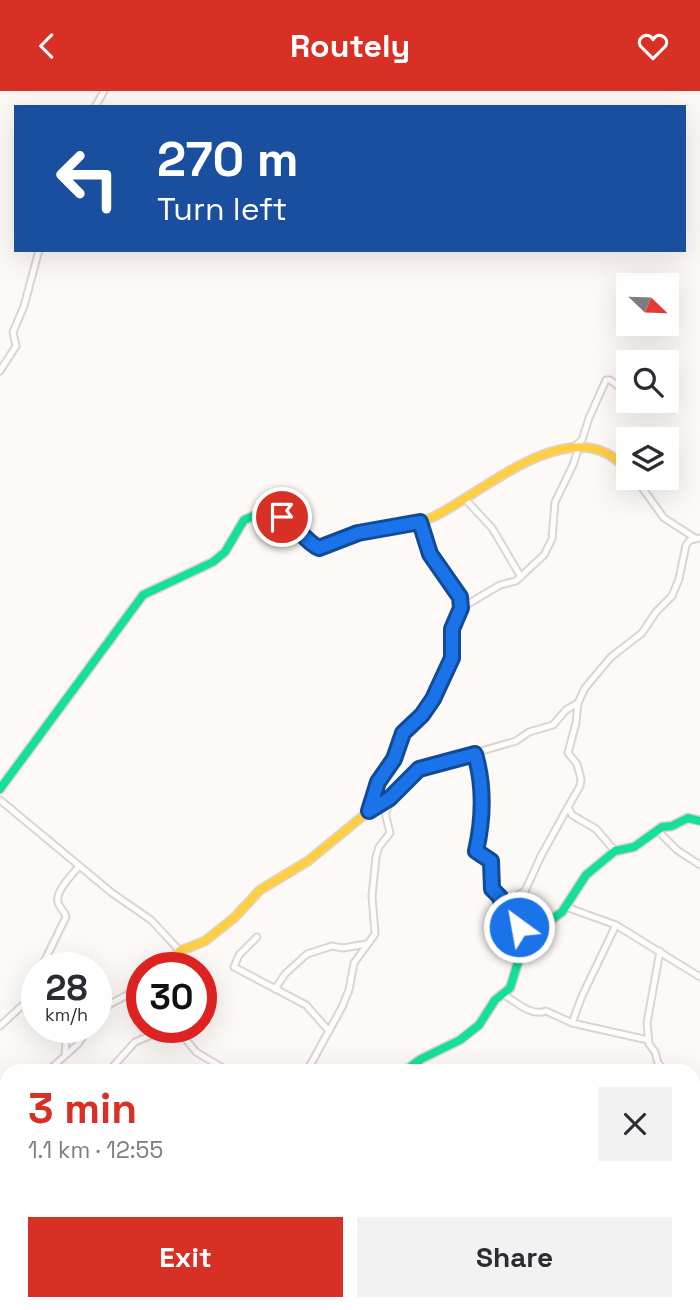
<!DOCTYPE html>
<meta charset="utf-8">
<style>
:root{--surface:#fff;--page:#f2f2f3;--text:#2b2b33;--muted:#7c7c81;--accent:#d93025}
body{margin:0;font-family:"Space Grotesk",sans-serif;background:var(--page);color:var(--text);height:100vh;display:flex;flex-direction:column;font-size:26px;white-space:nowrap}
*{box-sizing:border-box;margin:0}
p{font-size:23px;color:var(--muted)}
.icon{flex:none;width:38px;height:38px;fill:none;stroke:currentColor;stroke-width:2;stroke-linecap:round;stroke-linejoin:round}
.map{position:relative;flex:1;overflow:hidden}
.panel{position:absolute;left:0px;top:973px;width:700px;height:247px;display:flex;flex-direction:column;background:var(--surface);border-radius:21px 21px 0 0;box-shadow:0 7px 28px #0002}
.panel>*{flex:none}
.hud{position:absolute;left:14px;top:14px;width:672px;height:147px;border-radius:0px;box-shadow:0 7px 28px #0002;background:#1a4fa0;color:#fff;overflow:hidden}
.needle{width:46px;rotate:113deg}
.fabs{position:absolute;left:616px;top:182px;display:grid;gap:14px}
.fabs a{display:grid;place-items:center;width:63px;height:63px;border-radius:0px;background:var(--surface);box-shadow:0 7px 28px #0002;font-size:35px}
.speed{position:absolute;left:21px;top:861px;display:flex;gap:14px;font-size:35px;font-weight:700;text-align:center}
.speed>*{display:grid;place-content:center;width:91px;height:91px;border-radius:50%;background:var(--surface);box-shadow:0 7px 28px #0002;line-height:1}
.speed small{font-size:18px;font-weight:400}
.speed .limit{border:10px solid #d22;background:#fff;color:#111}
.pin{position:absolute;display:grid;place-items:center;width:60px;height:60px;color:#fff;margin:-30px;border:4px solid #fff;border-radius:50%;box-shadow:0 2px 7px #0007}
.me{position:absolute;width:77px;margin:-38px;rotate:328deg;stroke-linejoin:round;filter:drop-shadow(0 0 5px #0008)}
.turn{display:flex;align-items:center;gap:24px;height:147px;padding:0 28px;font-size:32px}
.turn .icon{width:91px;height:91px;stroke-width:2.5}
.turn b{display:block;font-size:49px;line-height:60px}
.round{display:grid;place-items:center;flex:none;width:74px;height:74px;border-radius:0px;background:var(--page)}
.headline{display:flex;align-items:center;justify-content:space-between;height:119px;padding:0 28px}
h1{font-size:42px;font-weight:700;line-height:52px;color:var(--accent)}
.cta{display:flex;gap:14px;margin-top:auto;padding:14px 28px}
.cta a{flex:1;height:80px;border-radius:0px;background:var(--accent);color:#fff;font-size:28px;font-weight:700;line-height:80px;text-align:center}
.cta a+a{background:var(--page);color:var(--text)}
header{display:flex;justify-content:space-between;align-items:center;height:91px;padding:0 28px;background:var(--accent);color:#fff;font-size:32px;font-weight:700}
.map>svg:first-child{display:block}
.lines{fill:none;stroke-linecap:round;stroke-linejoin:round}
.street-casing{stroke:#ddd4d1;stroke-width:9}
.fast-casing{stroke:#ddd4d1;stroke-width:11}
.slow-casing{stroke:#ddd4d1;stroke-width:11}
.street{stroke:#fffefe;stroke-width:5}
.fast{stroke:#16e098;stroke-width:8}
.slow{stroke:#ffcf43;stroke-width:8}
.route-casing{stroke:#114b97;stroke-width:18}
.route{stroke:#1a73e8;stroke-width:12}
</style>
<header><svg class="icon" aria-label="back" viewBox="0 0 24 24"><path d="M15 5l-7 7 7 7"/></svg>Routely<svg class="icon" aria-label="heart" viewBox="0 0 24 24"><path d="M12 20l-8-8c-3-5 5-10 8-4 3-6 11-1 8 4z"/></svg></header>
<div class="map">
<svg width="700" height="1219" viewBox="0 0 700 1219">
<rect width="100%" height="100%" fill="#fdf9f7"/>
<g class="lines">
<defs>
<g id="street">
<path d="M 95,16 L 104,0"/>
<path d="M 0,280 L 16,255 L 13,241 L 24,215 L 39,159"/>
<path d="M 659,310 L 674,318"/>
<path d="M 574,356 L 582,349 L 589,327 L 606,289 L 610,289 L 618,295 L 628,295"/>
<path d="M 635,387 L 664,427 L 695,447"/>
<path d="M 465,408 L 492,437 L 521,486"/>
<path d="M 461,517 L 500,494 L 516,490 L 544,464 L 552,448 L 555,411 L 573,374 L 579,356"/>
<path d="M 476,663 C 484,694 483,728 476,760 L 491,770 L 492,798 L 503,813"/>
<path d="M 0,709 L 112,802 L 151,829 L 180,860"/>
<path d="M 369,720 L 390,707 L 419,678 L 516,650 L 529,641 L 553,634 L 566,619 L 578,612"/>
<path d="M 657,739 L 677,759 L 700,774"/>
<path d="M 615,760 L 596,738 L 572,724 L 568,716 L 580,695 L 581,688 L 577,673 L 568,662 L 576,632 L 578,612 L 585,597 L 611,566 L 642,542 L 656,521 L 672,505 L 679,488 L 686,454 L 690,449 L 700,447"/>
<path d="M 566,816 L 616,834 L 700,886"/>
<path d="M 257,846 L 239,864 L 234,876 L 306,914 L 329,940"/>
<path d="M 527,848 L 504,817 L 503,813 L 525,800 L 541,765 L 568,716"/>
<path d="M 660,860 L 647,932 L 649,953 L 655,961 L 658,972 L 665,980"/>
<path d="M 41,877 L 66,826 C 65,820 59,817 58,811 C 55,800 73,783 79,775"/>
<path d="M 275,898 L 285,883 L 307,863 L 332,855 L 343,857 L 366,853"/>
<path d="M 504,904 C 517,911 531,926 546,920 L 572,932 L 648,949"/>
<path d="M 96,925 L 110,913 L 127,904 L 142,891"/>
<path d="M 572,932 L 582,905 L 616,834"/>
<path d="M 0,935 L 25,912 L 37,885"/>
<path d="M 178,939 L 196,961 L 228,980"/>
<path d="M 65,964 L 67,936"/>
<path d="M 48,980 L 78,953 L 89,936"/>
<path d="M 109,980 L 135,951 L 154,943 L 162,944 L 178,939"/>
<path d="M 307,980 L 342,916 L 349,899 L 354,872 L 375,843 L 372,805 L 376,766 L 379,756 L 390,742 L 385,722 L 397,700"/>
<path d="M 693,1015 L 700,1022"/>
<path d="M 693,1041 L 700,1033"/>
<path d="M 0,1055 L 7,1046"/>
<path d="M 0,1079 L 7,1084"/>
<path d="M 693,1166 L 700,1168"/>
<path d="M 0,1181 L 7,1176"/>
<path d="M 57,1213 L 58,1219"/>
<path d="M 151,1213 L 152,1219"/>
<path d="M 275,1213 L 283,1219"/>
<path d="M 400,1213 L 402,1219"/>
<path d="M 663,1213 L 669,1219"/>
<path d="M 68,1219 L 77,1213"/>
<path d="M 443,1219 L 460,1216 L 493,1219"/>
</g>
<g id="fast">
<path d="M 420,431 C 423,441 425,453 430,463 C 445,494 471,494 454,534"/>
<path d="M 0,698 L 143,504 L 213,471 L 225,461 L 244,429 L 263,421 L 271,422 L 292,432"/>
<path d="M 405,980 L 421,968 L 460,949 L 479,934 L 495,909 L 510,897 L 524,852 L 533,842 L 562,821 L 586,784 L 615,760 L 634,756 L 662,736 L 672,735 L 688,727 L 700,730"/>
</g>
<g id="slow">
<path d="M 292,432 L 315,456 L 321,456 C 335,454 347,446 361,442 C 385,435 412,436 435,425 C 480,403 553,336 606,362 C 614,366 621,373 628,378"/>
<path d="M 161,877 L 180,860 L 205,850 L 234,827 L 260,799 L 308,770 L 369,720 L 378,691 L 394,668 L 403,642 L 422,624 L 433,608 L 452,567 L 454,534"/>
</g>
</defs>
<!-- street casing -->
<use href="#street" class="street-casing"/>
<!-- fast casing -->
<use href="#fast" class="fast-casing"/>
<!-- slow casing -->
<use href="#slow" class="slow-casing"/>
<!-- street -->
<use href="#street" class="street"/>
<!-- fast -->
<use href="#fast" class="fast"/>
<!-- slow -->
<use href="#slow" class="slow"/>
</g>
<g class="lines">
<defs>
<path id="route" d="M 282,426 C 298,435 305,451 319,457 L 358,442 L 420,431 L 430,463 L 460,506 L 461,517 L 452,538 L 452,567 L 433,608 L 422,624 L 403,642 L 394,668 L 378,691 L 369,720 L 390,707 L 419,678 L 475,663 C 484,694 483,729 476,760 L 491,770 L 492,798 L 500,806 L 503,817 L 519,836"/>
</defs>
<!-- route casing -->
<use href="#route" class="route-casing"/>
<!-- route -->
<use href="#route" class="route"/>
</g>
</svg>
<div class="fabs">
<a><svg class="needle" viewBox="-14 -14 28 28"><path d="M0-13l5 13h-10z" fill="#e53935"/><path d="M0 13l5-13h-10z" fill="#7c7c81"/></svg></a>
<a><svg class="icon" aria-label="search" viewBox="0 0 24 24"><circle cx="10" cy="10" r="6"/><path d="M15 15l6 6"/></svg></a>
<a><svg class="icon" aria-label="layers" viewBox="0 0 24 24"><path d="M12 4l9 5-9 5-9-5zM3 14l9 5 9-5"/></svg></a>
</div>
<div class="speed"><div>28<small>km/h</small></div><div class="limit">30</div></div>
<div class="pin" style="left:282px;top:426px;background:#d93025"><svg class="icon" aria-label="arrive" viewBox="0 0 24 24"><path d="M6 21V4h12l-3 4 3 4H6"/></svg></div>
<svg class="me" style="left:519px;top:836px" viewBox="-20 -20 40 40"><circle r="17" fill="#1a73e8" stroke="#fff" stroke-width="3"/><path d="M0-11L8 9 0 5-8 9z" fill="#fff"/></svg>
<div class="hud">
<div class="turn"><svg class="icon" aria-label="left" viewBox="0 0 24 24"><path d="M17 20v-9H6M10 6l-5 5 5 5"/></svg><div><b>270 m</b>Turn left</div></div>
</div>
<section class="panel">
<div class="headline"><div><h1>3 min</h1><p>1.1 km · 12:55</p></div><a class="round"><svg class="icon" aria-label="close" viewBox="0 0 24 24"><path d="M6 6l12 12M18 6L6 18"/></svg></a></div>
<div class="cta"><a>Exit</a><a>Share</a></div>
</section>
</div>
